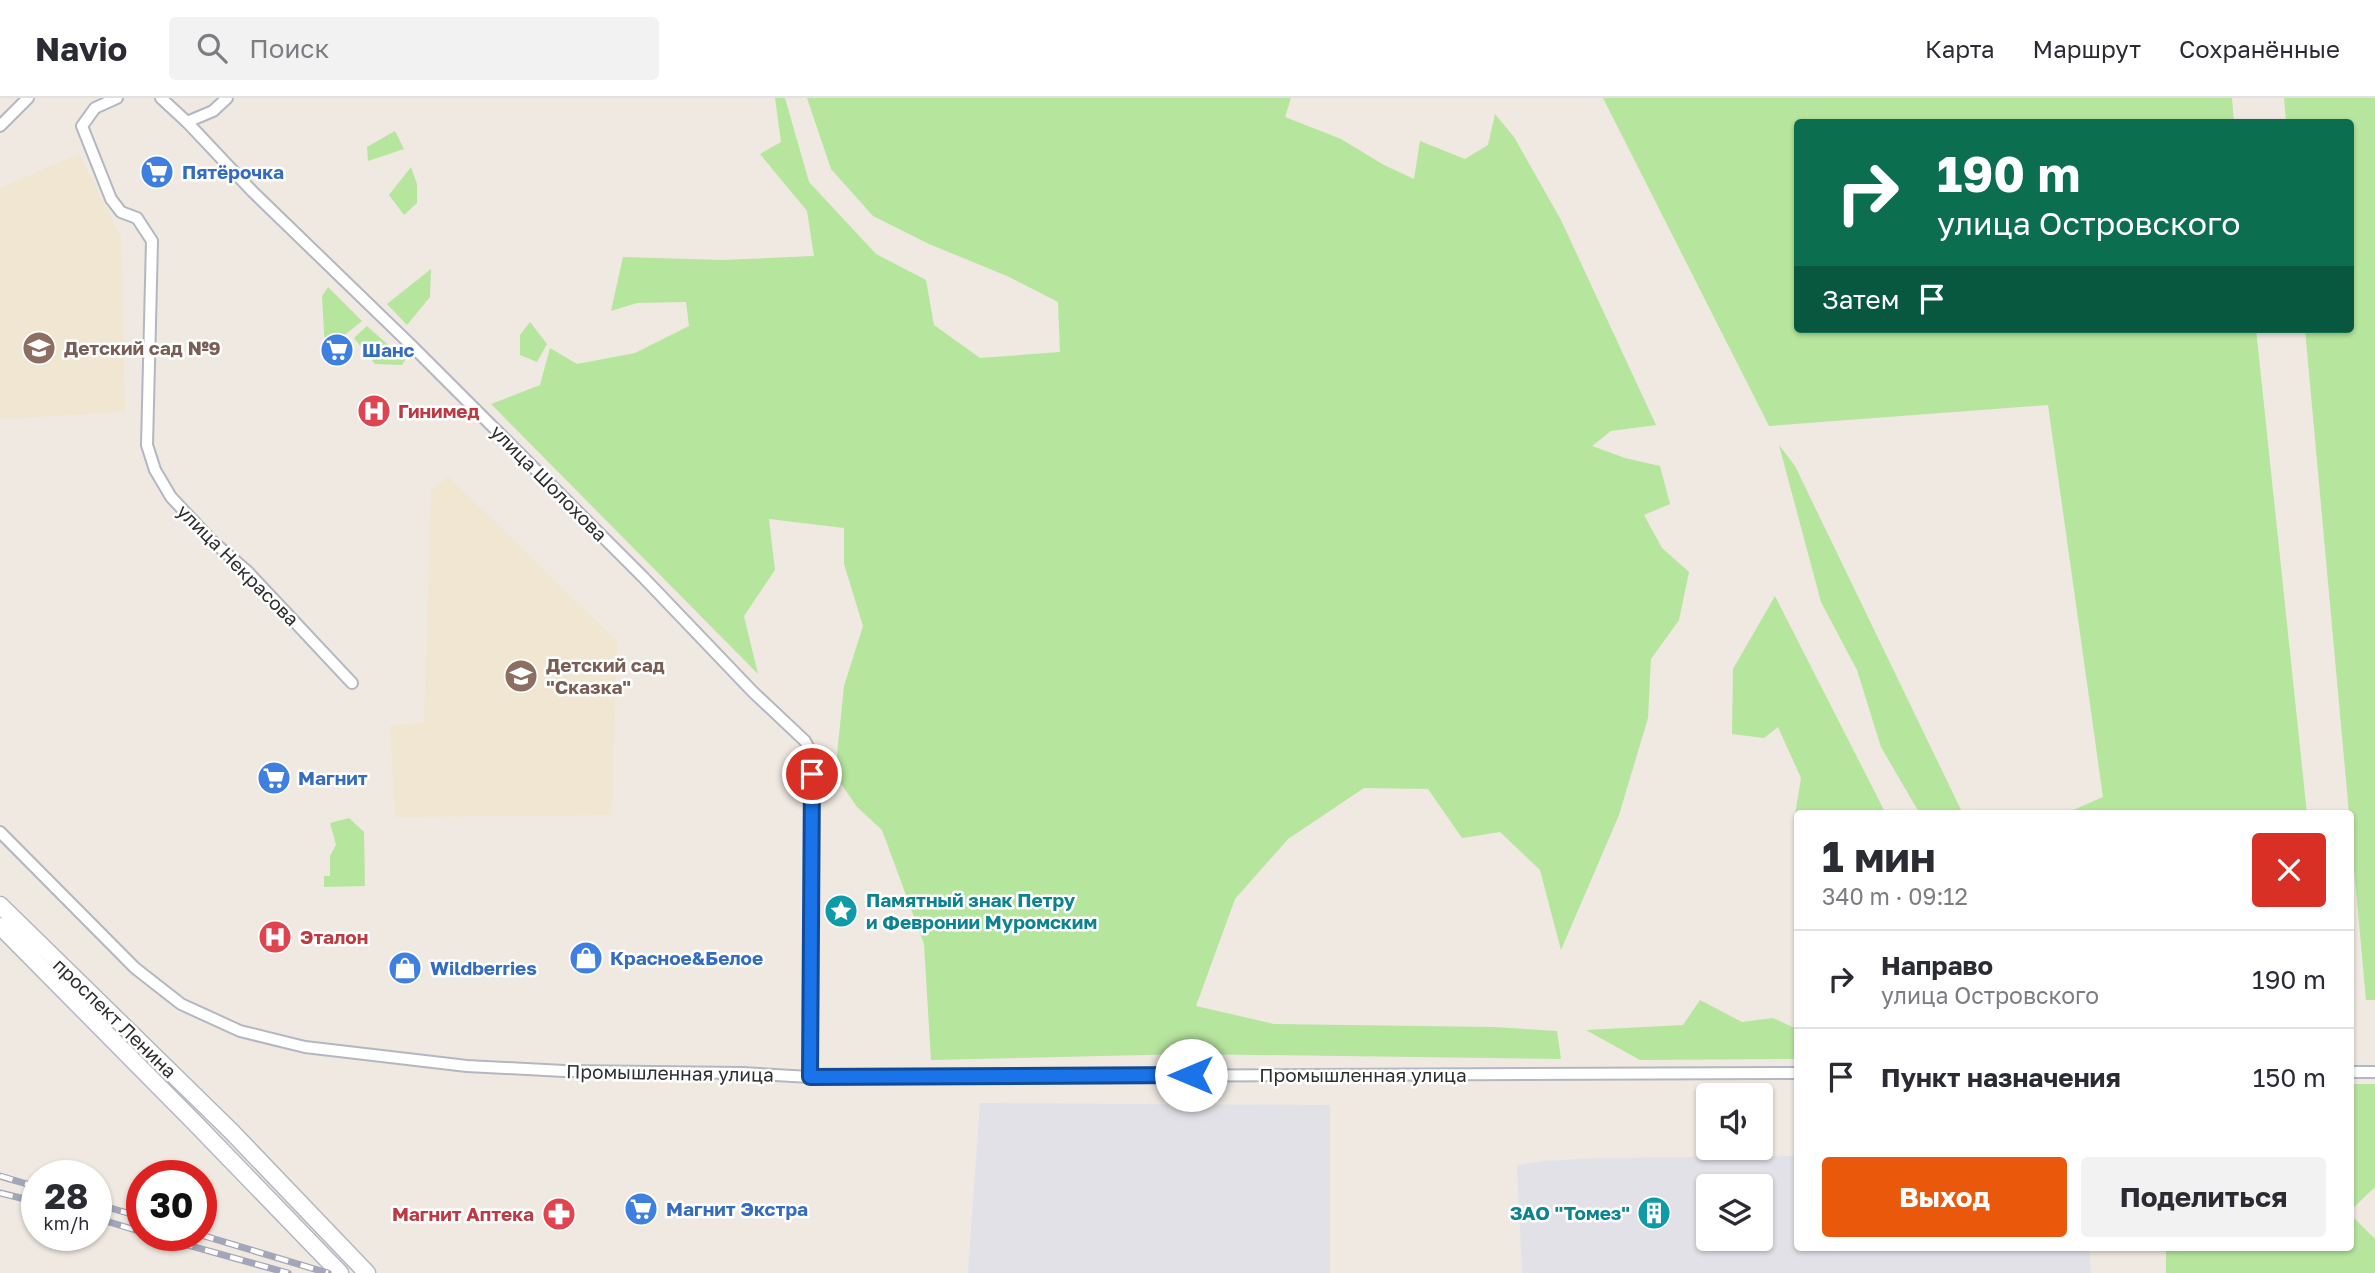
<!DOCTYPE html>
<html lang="ru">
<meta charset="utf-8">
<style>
:root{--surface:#fff;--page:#f2f2f3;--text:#2b2b33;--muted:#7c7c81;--line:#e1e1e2;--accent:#ea580c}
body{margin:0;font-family:"Golos Text",sans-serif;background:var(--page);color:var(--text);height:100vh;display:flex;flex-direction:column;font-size:26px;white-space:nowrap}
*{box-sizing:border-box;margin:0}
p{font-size:23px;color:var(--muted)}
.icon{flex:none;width:38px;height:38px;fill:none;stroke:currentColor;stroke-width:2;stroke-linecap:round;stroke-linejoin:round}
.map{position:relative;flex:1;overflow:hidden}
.panel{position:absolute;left:1794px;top:712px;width:560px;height:441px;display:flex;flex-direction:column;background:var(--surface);border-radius:7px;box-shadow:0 2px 5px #0004}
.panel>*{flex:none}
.guide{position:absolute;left:1794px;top:21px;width:560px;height:214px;border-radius:7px;box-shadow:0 2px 5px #0004;background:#0b6e4f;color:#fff;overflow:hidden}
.buttons{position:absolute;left:1696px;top:985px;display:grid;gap:14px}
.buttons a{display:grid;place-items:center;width:77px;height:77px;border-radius:7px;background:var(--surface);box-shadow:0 2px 5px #0004;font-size:35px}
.speed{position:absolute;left:21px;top:1062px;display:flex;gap:14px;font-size:35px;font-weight:700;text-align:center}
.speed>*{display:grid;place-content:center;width:91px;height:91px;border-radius:50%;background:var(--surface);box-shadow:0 2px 5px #0004;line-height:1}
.speed small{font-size:18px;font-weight:400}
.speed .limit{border:10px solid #d22;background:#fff;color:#111}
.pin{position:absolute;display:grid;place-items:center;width:60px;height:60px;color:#fff;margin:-30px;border:4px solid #fff;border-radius:50%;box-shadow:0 2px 7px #0007}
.me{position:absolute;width:77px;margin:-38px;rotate:270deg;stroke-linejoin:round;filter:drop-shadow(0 0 5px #0008)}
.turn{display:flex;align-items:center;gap:24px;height:147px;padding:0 28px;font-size:32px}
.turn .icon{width:91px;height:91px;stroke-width:2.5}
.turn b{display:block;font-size:49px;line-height:60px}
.then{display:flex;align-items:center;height:66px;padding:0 28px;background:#0003;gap:14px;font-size:26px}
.round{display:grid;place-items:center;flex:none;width:74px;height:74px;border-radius:7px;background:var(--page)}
.overview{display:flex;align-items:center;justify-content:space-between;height:119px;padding:0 28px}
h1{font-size:42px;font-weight:700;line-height:52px}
.button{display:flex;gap:14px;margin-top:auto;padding:14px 28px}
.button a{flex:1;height:80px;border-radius:7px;background:var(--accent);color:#fff;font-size:28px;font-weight:700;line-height:80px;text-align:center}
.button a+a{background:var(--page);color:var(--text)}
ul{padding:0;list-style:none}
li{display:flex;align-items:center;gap:21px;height:98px;padding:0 28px;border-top:2px solid var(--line)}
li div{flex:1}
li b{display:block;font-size:26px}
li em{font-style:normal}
header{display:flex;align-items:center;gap:42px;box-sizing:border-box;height:98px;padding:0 35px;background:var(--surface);border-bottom:2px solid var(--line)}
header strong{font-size:33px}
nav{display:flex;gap:38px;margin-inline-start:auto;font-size:24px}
.search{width:490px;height:63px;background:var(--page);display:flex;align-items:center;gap:18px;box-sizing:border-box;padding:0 24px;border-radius:7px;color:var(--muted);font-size:26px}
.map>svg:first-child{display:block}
.industrial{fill:#e3e1e8;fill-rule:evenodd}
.education{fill:#f0e6d1}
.green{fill:#b6e59e}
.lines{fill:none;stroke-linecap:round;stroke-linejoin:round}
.street-casing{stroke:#b4b7c1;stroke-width:14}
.secondary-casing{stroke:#b4b7c1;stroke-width:19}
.street{stroke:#fff;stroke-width:10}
.secondary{stroke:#fff;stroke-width:16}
.rail-casing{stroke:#a3a6b8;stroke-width:7}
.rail{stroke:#fff;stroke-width:4.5;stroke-dasharray:13;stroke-linecap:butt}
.route-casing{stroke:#114b97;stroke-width:18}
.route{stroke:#1a73e8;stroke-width:12}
.labels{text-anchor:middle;stroke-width:5;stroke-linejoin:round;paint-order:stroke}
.shop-label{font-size:19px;font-weight:bold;fill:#366cbe;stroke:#fff;text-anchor:start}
.education-label{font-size:19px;font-weight:bold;fill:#785e54;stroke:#fff;text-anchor:start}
.health-label{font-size:19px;font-weight:bold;fill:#be3a42;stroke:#fff;text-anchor:start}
.street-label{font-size:19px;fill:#2e2e2e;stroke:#fff}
.culture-label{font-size:19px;font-weight:bold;fill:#0d838f;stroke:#fff;text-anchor:start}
</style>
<header>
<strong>Navio</strong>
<div class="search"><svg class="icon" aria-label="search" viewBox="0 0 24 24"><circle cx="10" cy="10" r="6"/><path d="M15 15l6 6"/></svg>Поиск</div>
<nav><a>Карта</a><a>Маршрут</a><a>Сохранённые</a></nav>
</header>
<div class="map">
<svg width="2375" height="1175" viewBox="0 0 2375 1175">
<rect width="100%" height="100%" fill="#efe9e1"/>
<!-- industrial -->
<g class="industrial">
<path d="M 980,1005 L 1330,1007 L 1330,1175 L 968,1175 Z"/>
<path d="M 1797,1058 L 1797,1150 L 2089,1150 L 2091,1175 L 1522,1175 L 1517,1067 L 1544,1063 L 1600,1060 ZM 1708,1088 L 1760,1088 L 1760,1141 L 1708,1141 Z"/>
</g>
<!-- education -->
<g class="education">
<path d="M 79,56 L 121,139 L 125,314 L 0,321 L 0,90 Z"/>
<path d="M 448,378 L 617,543 L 612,717 L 395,719 L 390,628 L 424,624 L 431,393 Z"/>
</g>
<!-- green -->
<g class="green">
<path d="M 775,0 L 785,0 L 809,84 L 876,156 L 926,182 L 934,227 L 980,260 L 1060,254 L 1058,204 L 1007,178 L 929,146 L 873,118 L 831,71 L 807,0 L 1291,0 L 1285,19 L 1341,41 L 1384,67 L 1414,81 L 1420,43 L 1465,61 L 1488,47 L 1495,16 L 1514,39 L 1561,122 L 1656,327 L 1611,333 L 1592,348 L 1625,360 L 1660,368 L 1670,406 L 1644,417 L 1662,450 L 1689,474 L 1679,522 L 1651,561 L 1648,620 L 1619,717 L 1561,852 L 1540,772 L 1500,734 L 1462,740 L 1428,691 L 1364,690 L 1288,741 L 1235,801 L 1196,908 L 1274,926 L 1493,929 L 1557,933 L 1561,961 L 1188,956 L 931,962 L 924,846 L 882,732 L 857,709 L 835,677 L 844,588 L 863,528 L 844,466 L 844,430 L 769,421 L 775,472 L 744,518 L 758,576 L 491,306 L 540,287 L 550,250 L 577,266 L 635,255 L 689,228 L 686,204 L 637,205 L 611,213 L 623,159 L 722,162 L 814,158 L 807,113 L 760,56 L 781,44 Z"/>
<path d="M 1603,0 L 2232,0 L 2234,24 L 1797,24 L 1797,231 L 2256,231 L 2307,716 L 2064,716 L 2103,699 L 2048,307 L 1769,328 Z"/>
<path d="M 2284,0 L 2375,0 L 2375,902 L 2366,902 L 2305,231 L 2350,231 L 2350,24 L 2286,24 Z"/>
<path d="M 395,33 L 404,51 L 368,63 L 367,49 Z"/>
<path d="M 411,69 L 417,86 L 417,105 L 404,117 L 389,97 Z"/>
<path d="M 431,171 L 430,199 L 407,227 L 387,206 Z"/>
<path d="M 328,189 L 362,223 L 325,253 L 322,198 Z"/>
<path d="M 530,224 L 547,246 L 537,264 L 520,257 L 520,237 Z"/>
<path d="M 367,228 L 405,262 L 402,267 L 375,266 L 354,240 Z"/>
<path d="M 1779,347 L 1795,368 L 1963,716 L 1920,716 L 1881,649 L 1857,572 L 1821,504 Z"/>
<path d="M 1775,498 L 1886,716 L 1797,716 L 1797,722 L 1794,723 L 1801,680 L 1778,629 L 1764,640 L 1732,636 L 1733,571 Z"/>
<path d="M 349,720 L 364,734 L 365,788 L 324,789 L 324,778 L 330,778 L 330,758 L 336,747 L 330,725 Z"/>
<path d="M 1700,902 L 1742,924 L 1773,920 L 1797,931 L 1797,961 L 1640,962 L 1586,932 L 1683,927 Z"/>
<path d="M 2350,986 L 2375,986 L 2375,1089 L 2350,1113 Z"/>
<path d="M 2350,1116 L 2375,1141 L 2375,1175 L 2166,1175 L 2166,1150 L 2350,1150 Z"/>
</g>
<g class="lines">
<defs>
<g id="street">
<path d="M 117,0 L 95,10 L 82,28 L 111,101 L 121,114 L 137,120 L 152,143 L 147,347 L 155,372 L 171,399 L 211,442 L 247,473 L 352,585"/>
<path d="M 161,0 L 187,24 L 253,94 L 412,248 L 643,479 L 753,594 L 805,643 L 812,656 L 810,979"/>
<path d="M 187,24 L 213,13 L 227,0"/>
<path d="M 0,28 L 28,0"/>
<path d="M 0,734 L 135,870 L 181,906 L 240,933 L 305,949 L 467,968 L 564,973 L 742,975 L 810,979 L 1797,975"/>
<path d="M 2350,974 L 2375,974"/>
</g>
<g id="secondary">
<path d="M 0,807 L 231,1033 L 367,1175"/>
<path d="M 0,828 L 194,1024 L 340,1175"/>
</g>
</defs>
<!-- street casing -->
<use href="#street" class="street-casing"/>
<!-- secondary casing -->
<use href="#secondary" class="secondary-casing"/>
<!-- street -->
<use href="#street" class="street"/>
<!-- secondary -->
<use href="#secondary" class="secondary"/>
<defs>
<g id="rail">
<path d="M 0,1078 L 37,1089"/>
<path d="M 0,1095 L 37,1104"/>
<path d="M 96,1106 L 142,1119"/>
<path d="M 96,1120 L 142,1134"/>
<path d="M 201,1137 L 328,1175"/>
<path d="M 155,1138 L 288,1175"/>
</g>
</defs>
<!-- rail casing -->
<use href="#rail" class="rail-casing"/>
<!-- rail -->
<use href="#rail" class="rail"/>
</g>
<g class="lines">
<defs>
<path id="route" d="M 812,676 L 810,979 L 1191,977"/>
</defs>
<!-- route casing -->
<use href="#route" class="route-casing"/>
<!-- route -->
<use href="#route" class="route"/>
</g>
<!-- icons -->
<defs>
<symbol id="supermarket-disc" viewBox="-11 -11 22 22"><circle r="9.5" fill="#3f7fe0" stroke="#fff"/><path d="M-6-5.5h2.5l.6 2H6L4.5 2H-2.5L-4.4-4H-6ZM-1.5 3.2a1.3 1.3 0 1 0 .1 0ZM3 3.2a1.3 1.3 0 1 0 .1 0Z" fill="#fff"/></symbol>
<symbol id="school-disc" viewBox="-11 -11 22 22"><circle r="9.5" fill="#8d6e63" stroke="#fff"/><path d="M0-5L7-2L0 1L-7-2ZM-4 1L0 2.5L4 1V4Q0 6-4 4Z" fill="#fff"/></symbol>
<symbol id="hospital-disc" viewBox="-11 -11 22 22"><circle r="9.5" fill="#e0444e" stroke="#fff"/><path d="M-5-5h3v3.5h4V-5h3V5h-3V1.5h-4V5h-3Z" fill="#fff"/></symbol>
<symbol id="sight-disc" viewBox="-11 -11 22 22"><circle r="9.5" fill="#0f9aa8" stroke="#fff"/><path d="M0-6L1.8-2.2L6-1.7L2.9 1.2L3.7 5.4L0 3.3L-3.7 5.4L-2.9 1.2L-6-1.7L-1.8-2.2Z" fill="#fff"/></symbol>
<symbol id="shop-disc" viewBox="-11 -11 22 22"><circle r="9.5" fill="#3f7fe0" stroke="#fff"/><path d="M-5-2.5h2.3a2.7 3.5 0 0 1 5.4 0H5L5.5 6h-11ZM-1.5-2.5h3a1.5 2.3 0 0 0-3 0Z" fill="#fff"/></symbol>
<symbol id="building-disc" viewBox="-11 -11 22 22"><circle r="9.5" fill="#0f9aa8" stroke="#fff"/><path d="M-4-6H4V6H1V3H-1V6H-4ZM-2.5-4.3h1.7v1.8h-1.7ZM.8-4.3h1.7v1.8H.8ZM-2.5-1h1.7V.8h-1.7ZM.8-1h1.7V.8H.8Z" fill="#fff"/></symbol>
<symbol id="pharmacy-disc" viewBox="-11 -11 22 22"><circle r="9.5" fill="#e0444e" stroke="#fff"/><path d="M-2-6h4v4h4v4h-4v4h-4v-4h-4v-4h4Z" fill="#fff"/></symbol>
</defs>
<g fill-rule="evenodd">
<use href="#supermarket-disc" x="138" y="55" width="38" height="38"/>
<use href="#school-disc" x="20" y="231" width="38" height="38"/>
<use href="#supermarket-disc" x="318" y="233" width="38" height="38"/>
<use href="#hospital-disc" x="355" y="294" width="38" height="38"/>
<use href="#school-disc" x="502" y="559" width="38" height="38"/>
<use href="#supermarket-disc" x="255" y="661" width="38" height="38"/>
<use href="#sight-disc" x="822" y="794" width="38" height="38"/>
<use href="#hospital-disc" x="256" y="820" width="38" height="38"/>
<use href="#shop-disc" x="567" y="841" width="38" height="38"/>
<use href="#shop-disc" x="386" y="851" width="38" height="38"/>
<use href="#supermarket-disc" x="622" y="1092" width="38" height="38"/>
<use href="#building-disc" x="1635" y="1096" width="38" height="38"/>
<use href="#pharmacy-disc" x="540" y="1097" width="38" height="38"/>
</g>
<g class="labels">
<!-- shop labels -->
<g class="shop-label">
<text x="182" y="81">Пятёрочка</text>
<text x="362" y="259">Шанс</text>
<text x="298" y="687">Магнит</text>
<text x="610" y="867">Красное&amp;Белое</text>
<text x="430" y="877">Wildberries</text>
<text x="666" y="1118">Магнит Экстра</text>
</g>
<!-- education labels -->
<g class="education-label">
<text x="64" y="257">Детский сад №9</text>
<text x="546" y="574">Детский сад<tspan x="546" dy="22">"Сказка"</tspan></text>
</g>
<!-- health labels -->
<g class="health-label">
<text x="398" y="320">Гинимед</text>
<text x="300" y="846">Эталон</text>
<text x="534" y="1123" text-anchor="end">Магнит Аптека</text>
</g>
<!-- street labels -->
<g class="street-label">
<text transform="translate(549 385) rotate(45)" y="7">улица Шолохова</text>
<text transform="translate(238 467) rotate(45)" y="7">улица Некрасова</text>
<text transform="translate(115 920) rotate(44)" y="7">проспект Ленина</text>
<text transform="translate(670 975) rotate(1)" y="7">Промышленная улица</text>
<text x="1363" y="984">Промышленная улица</text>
</g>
<!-- culture labels -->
<g class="culture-label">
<text x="866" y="809">Памятный знак Петру<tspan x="866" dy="22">и Февронии Муромским</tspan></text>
<text x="1630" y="1122" text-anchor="end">ЗАО "Томез"</text>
</g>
</g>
</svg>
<div class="buttons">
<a><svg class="icon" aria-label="sound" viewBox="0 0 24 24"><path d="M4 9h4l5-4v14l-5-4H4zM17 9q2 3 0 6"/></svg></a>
<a><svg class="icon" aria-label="layers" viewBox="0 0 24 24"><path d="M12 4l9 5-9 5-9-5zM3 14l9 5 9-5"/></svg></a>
</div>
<div class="speed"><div>28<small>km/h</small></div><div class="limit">30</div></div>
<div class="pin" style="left:812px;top:676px;background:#d93025"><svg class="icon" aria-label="arrive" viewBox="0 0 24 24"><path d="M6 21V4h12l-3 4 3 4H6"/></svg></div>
<svg class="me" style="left:1191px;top:977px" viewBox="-20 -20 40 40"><circle r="19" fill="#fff"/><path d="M0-13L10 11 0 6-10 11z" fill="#1a73e8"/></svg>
<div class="guide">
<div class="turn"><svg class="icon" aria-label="right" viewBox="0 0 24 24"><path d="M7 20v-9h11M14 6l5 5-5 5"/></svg><div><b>190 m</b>улица Островского</div></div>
<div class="then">Затем<svg class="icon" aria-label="arrive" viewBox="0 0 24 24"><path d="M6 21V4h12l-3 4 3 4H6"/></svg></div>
</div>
<section class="panel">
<div class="overview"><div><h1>1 мин</h1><p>340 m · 09:12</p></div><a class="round" style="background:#d93025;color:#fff"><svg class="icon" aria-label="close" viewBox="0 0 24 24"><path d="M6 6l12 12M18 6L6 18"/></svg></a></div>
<ul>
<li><svg class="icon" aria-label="right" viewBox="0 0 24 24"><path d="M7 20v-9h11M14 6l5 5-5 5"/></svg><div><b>Направо</b><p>улица Островского</p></div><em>190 m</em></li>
<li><svg class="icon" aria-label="arrive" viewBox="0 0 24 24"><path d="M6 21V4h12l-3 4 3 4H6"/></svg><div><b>Пункт назначения</b></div><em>150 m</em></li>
</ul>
<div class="button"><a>Выход</a><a>Поделиться</a></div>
</section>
</div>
